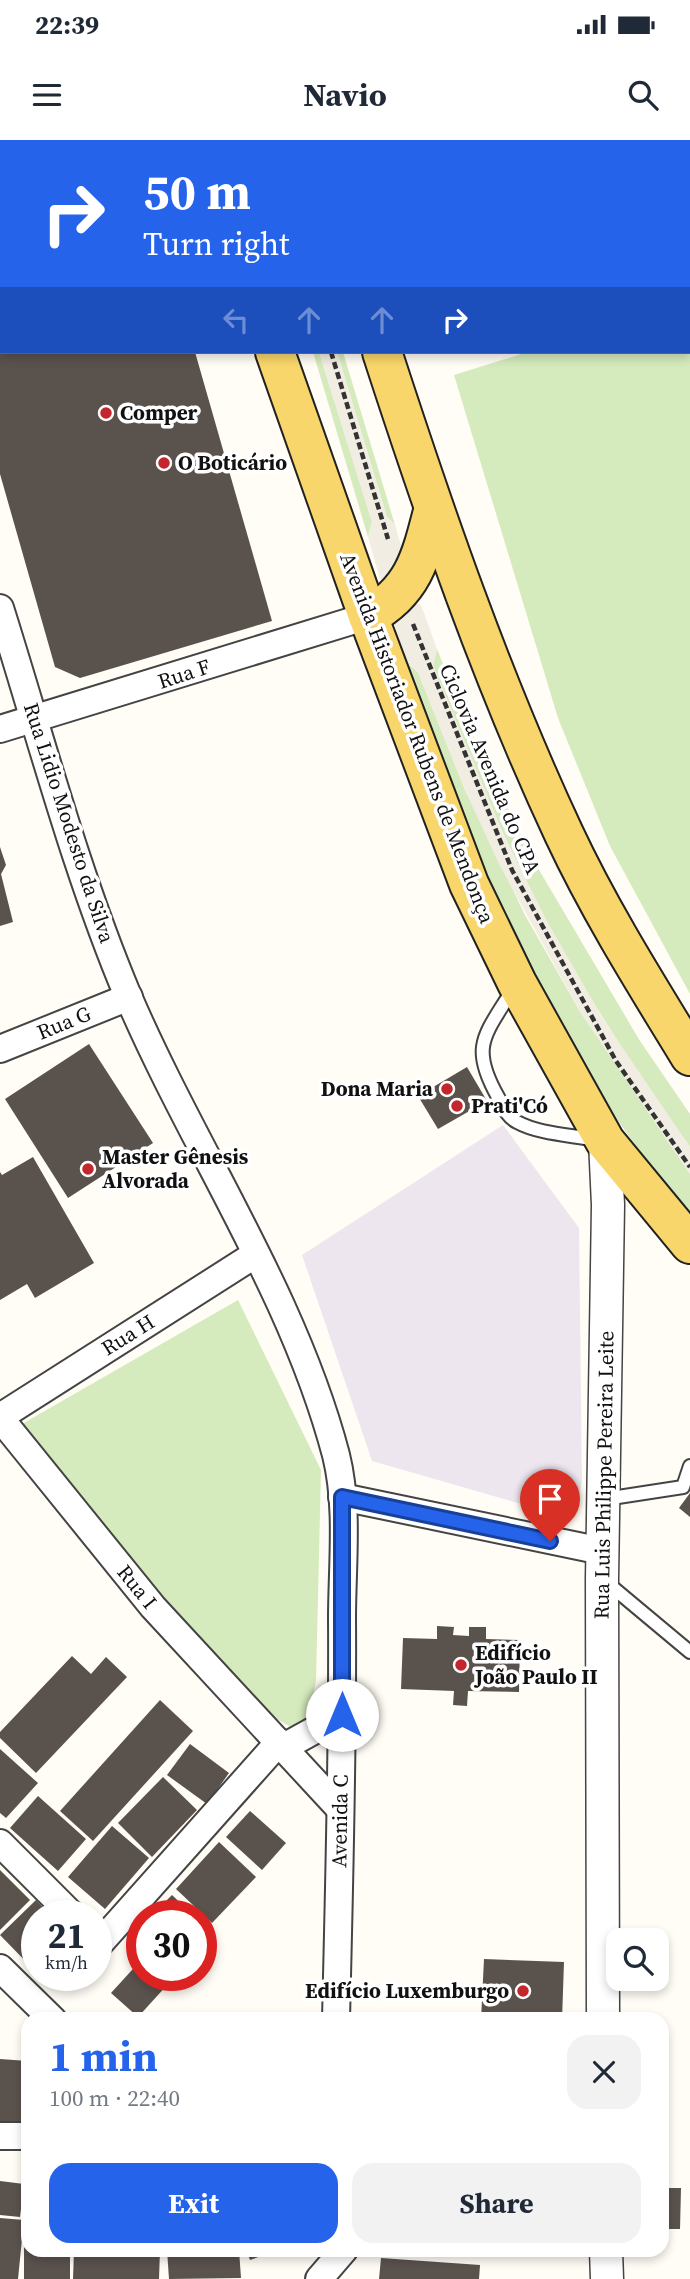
<!DOCTYPE html>
<meta charset="utf-8">
<style>
:root{--surface:#fff;--page:#f2f2f3;--text:#1f2937;--muted:#747a83;--accent:#2563eb}
body{margin:0;font-family:"Source Serif 4",serif;background:var(--page);color:var(--text);height:100vh;display:flex;flex-direction:column;font-size:26px;white-space:nowrap}
*{box-sizing:border-box;margin:0}
p{font-size:23px;color:var(--muted)}
.icon{flex:none;width:38px;height:38px;fill:none;stroke:currentColor;stroke-width:2;stroke-linecap:round;stroke-linejoin:round}
.map{position:relative;flex:1;overflow:hidden}
.side{position:absolute;left:21px;top:1872px;width:648px;height:245px;display:flex;flex-direction:column;background:var(--surface);border-radius:21px;box-shadow:0 4px 10px #0003}
.side>*{flex:none}
.banner{position:absolute;left:0px;top:0px;width:691px;height:214px;box-shadow:0 4px 10px #0003;background:#2563eb;color:#fff;overflow:hidden}
.tools{position:absolute;left:606px;top:1788px;display:grid;gap:14px}
.tools a{display:grid;place-items:center;width:63px;height:63px;border-radius:14px;background:var(--surface);box-shadow:0 4px 10px #0003;font-size:35px}
.speed{position:absolute;left:21px;top:1760px;display:flex;gap:14px;font-size:35px;font-weight:700;text-align:center}
.speed>*{display:grid;place-content:center;width:91px;height:91px;border-radius:50%;background:var(--surface);box-shadow:0 4px 10px #0003;line-height:1}
.speed small{font-size:18px;font-weight:400}
.speed .limit{border:10px solid #d22;background:#fff;color:#111}
.pin{position:absolute;display:grid;place-items:center;width:60px;height:60px;color:#fff;margin:-72px -30px;border-radius:50% 50% 50% 0;rotate:-45deg;box-shadow:0 0 7px #0007}
.pin .icon{rotate:45deg}
.me{position:absolute;width:77px;margin:-38px;rotate:0deg;stroke-linejoin:round;filter:drop-shadow(0 0 5px #0008)}
.turn{display:flex;align-items:center;gap:24px;height:147px;padding:0 28px;font-size:32px}
.turn .icon{width:91px;height:91px;stroke-width:2.5}
.turn b{display:block;font-size:49px;line-height:60px}
.lanes{display:flex;align-items:center;height:66px;padding:0 28px;background:#0003;justify-content:center;gap:35px;direction:ltr}
.lanes .off{opacity:.35}
.round{display:grid;place-items:center;flex:none;width:74px;height:74px;border-radius:21px;background:var(--page)}
.headline{display:flex;align-items:center;justify-content:space-between;height:119px;padding:0 28px}
h1{font-size:42px;font-weight:700;line-height:52px;color:var(--accent)}
.primary-button{display:flex;gap:14px;margin-top:auto;padding:14px 28px}
.primary-button a{flex:1;height:80px;border-radius:21px;background:var(--accent);color:#fff;font-size:28px;font-weight:700;line-height:80px;text-align:center}
.primary-button a+a{background:var(--page);color:var(--text)}
.status{display:flex;justify-content:space-between;align-items:center;height:49px;padding:0 35px;background:var(--surface);direction:ltr}
.status svg{height:19px;fill:currentColor}
header{display:flex;justify-content:space-between;align-items:center;height:91px;padding:0 28px;background:var(--surface);font-size:32px;font-weight:700}
.map>svg:first-child{display:block}
.industrial{fill:#eee6ef}
.green{fill:#d5ebbd}
.plaza{fill:#f1ede2}
.building{fill:#5a524d}
.lines{fill:none;stroke-linecap:round;stroke-linejoin:round}
.service-casing{stroke:#444;stroke-width:16}
.minor-casing{stroke:#444;stroke-width:30}
.tertiary-casing{stroke:#444;stroke-width:35}
.primary-casing{stroke:#222;stroke-width:42}
.path{stroke:#333;stroke-width:4.5;stroke-dasharray:7 3.5;stroke-linecap:butt}
.service{stroke:#fff;stroke-width:12}
.minor{stroke:#fff;stroke-width:26}
.tertiary{stroke:#fff;stroke-width:32}
.primary{stroke:#f9d66b;stroke-width:38}
.route-casing{stroke:#184099;stroke-width:18}
.route{stroke:#2563eb;stroke-width:12}
.poi-dot{fill:#c4262e;stroke:#fff;stroke-width:2.5}
.labels{text-anchor:middle;stroke-width:7;stroke-linejoin:round;paint-order:stroke}
.poi-label{font-size:21px;font-weight:bold;fill:#111;stroke:#fff;text-anchor:start}
.street-label{font-size:21px;fill:#111;stroke:#fff}
</style>
<div class="status"><b>22:39</b><svg viewBox="0 0 49 12"><path d="M0 12V9h3v3zM5 12V6h3v6zM10 12V3h3v9zM15 12V0h3v12zM26 1h20v11H26zM47 4h2v5h-2z"/></svg></div>
<header><svg class="icon" aria-label="menu" viewBox="0 0 24 24"><path d="M4 6h16M4 12h16M4 18h16"/></svg>Navio<svg class="icon" aria-label="search" viewBox="0 0 24 24"><circle cx="10" cy="10" r="6"/><path d="M15 15l6 6"/></svg></header>
<div class="map">
<svg width="690" height="2139" viewBox="0 0 690 2139">
<rect width="100%" height="100%" fill="#fffdf5"/>
<!-- industrial -->
<path class="industrial" d="M 503,985 L 579,1088 L 582,1342 L 580,1351 L 565,1367 L 549,1372 L 372,1321 L 302,1115 Z"/>
<!-- green -->
<g class="green">
<path d="M 690,166 L 690,854 L 610,706 L 558,578 L 454,235 L 528,212 L 690,212 Z"/>
<path d="M 313,212 L 319,212 L 372,382 L 368,397 Z"/>
<path d="M 337,212 L 343,212 L 395,385 L 387,377 Z"/>
<path d="M 437,509 L 466,581 L 532,718 L 640,901 L 690,974 L 690,1007 C 630,923 574,837 528,745 C 492,673 462,599 433,525 Z"/>
<path d="M 404,520 L 418,532 L 465,650 L 525,775 L 579,870 L 690,1034 L 690,1074 C 600,971 531,844 479,719 C 451,654 429,587 404,520 Z"/>
<path d="M 238,1160 L 321,1330 L 316,1541 L 308,1579 L 294,1589 L 265,1572 L 228,1537 L 22,1284 Z"/>
</g>
<!-- plaza -->
<g class="plaza">
<path d="M 319,212 L 337,212 L 387,377 L 395,385 L 403,412 L 386,442 L 380,439 L 368,397 L 372,382 Z"/>
<path d="M 414,464 L 420,464 L 424,473 L 437,509 L 433,525 L 505,698 L 548,783 L 603,879 L 690,1007 L 690,1034 L 579,870 L 499,724 L 465,650 L 418,532 L 404,520 L 394,481 Z"/>
</g>
<!-- building -->
<g class="building">
<path d="M 0,212 L 195,212 L 272,481 L 80,538 L 55,527 L 0,334 Z"/>
<path d="M 0,707 L 6,725 L 1,734 L 13,782 L 0,786 Z"/>
<path d="M 89,904 L 153,1003 L 68,1058 L 5,959 Z"/>
<path d="M 467,927 L 487,961 L 438,989 L 418,956 Z"/>
<path d="M 33,1017 L 94,1123 L 35,1158 L 27,1144 L 0,1160 L 0,1032 L 2,1035 Z"/>
<path d="M 690,1353 L 690,1377 L 679,1368 Z"/>
<path d="M 437,1486 L 454,1487 L 453,1495 L 469,1496 L 469,1487 L 486,1487 L 486,1499 L 520,1500 L 519,1552 L 468,1551 L 467,1566 L 453,1565 L 454,1551 L 401,1549 L 403,1498 L 437,1499 Z"/>
<path d="M 72,1516 L 91,1534 L 106,1517 L 127,1537 L 36,1633 L 0,1598 L 0,1592 Z"/>
<path d="M 160,1560 L 193,1591 L 93,1701 L 60,1671 Z"/>
<path d="M 190,1604 L 229,1633 L 207,1664 L 167,1635 Z"/>
<path d="M 0,1609 L 38,1643 L 6,1678 L 0,1673 Z"/>
<path d="M 163,1637 L 197,1670 L 152,1717 L 118,1683 Z"/>
<path d="M 38,1656 L 86,1699 L 58,1731 L 10,1688 Z"/>
<path d="M 250,1671 L 286,1703 L 262,1730 L 226,1697 Z"/>
<path d="M 112,1686 L 149,1718 L 105,1769 L 68,1737 Z"/>
<path d="M 219,1702 L 256,1737 L 212,1783 L 176,1749 Z"/>
<path d="M 0,1730 L 30,1760 L 0,1790 Z"/>
<path d="M 172,1755 L 194,1776 L 151,1776 Z"/>
<path d="M 36,1760 L 51,1776 L 37,1776 L 37,1833 L 0,1795 Z"/>
<path d="M 142,1786 L 142,1816 L 127,1801 Z"/>
<path d="M 142,1819 L 142,1836 L 159,1836 L 168,1844 L 138,1877 L 111,1853 Z"/>
<path d="M 484,1819 L 564,1822 L 562,1880 L 481,1880 Z"/>
<path d="M 0,1919 L 28,1921 L 27,1986 L 0,1984 Z"/>
<path d="M 0,2041 L 24,2044 L 20,2077 L 0,2075 Z"/>
<path d="M 662,2048 L 681,2048 L 680,2089 L 662,2089 Z"/>
<path d="M 26,2057 L 28,2100 L 22,2099 L 18,2139 L 0,2139 L 0,2078 L 24,2080 Z"/>
<path d="M 24,2105 L 28,2105 L 28,2110 L 70,2110 L 70,2139 L 24,2139 Z"/>
<path d="M 74,2110 L 160,2110 L 159,2139 L 73,2139 Z"/>
<path d="M 167,2110 L 239,2110 L 241,2138 L 169,2139 Z"/>
<path d="M 246,2110 L 276,2110 L 276,2111 L 250,2120 Z"/>
<path d="M 540,2110 L 585,2110 L 585,2116 L 540,2113 Z"/>
<path d="M 381,2118 L 480,2125 L 479,2139 L 379,2139 Z"/>
</g>
<g class="lines">
<defs>
<g id="service">
<path d="M 31,2 L 31,0"/>
<path d="M 163,2 L 165,0"/>
<path d="M 0,50 L 2,50"/>
<path d="M 513,849 C 485,895 469,906 498,957 C 503,966 507,977 517,982 C 539,994 572,995 596,1000"/>
<path d="M 605,1359 L 683,1347 L 690,1326"/>
<path d="M 605,1441 L 690,1512"/>
</g>
<g id="minor">
<path d="M 0,468 C 41,598 75,730 128,856 C 194,1010 293,1152 336,1315 C 349,1367 342,1426 342,1478 C 343,1612 339,1746 336,1880"/>
<path d="M 0,589 L 368,476"/>
<path d="M 0,909 L 129,857"/>
<path d="M 0,1277 L 256,1114"/>
<path d="M 0,1278 L 153,1467 L 340,1669"/>
<path d="M 342,1357 L 602,1411"/>
<path d="M 284,1607 L 342,1575"/>
<path d="M 0,1703 L 73,1776"/>
<path d="M 96,1799 L 100,1803 L 279,1602"/>
<path d="M 0,1828 L 53,1880"/>
<path d="M 0,1996 L 28,1996"/>
<path d="M 319,2139 L 344,2110"/>
</g>
<g id="tertiary">
<path d="M 603,1880 L 602,1439 L 608,1065 L 605,1001"/>
<path d="M 606,2110 L 607,2139"/>
</g>
<g id="primary">
<path d="M 189,0 L 190,2"/>
<path d="M 316,0 L 317,2"/>
<path d="M 275,212 L 368,476 L 469,744 L 517,843 L 605,1001 L 690,1104"/>
<path d="M 382,212 C 435,375 491,538 564,694 C 600,771 646,844 690,916"/>
<path d="M 368,476 C 413,452 421,418 433,371"/>
</g>
</defs>
<!-- service casing -->
<use href="#service" class="service-casing"/>
<!-- minor casing -->
<use href="#minor" class="minor-casing"/>
<!-- tertiary casing -->
<use href="#tertiary" class="tertiary-casing"/>
<!-- primary casing -->
<use href="#primary" class="primary-casing"/>
<!-- path -->
<g class="path">
<path d="M 259,0 L 260,2"/>
<path d="M 331,212 L 388,399"/>
<path d="M 413,484 L 512,730 L 616,921 L 690,1027"/>
</g>
<!-- service -->
<use href="#service" class="service"/>
<!-- minor -->
<use href="#minor" class="minor"/>
<!-- tertiary -->
<use href="#tertiary" class="tertiary"/>
<!-- primary -->
<use href="#primary" class="primary"/>
</g>
<g class="lines">
<defs>
<path id="route" d="M 342,1575 L 342,1357 L 550,1401"/>
</defs>
<!-- route casing -->
<use href="#route" class="route-casing"/>
<!-- route -->
<use href="#route" class="route"/>
</g>
<!-- markers -->
<g class="poi-dot">
<circle cx="106" cy="273" r="7"/>
<circle cx="164" cy="323" r="7"/>
<circle cx="447" cy="949" r="7"/>
<circle cx="457" cy="966" r="7"/>
<circle cx="88" cy="1029" r="7"/>
<circle cx="461" cy="1525" r="7"/>
<circle cx="523" cy="1851" r="7"/>
</g>
<g class="labels">
<!-- poi labels -->
<g class="poi-label">
<text x="120" y="280">Comper</text>
<text x="178" y="330">O Boticário</text>
<text x="433" y="956" text-anchor="end">Dona Maria</text>
<text x="471" y="973">Prati'Có</text>
<text x="102" y="1024">Master Gênesis<tspan x="102" dy="24">Alvorada</tspan></text>
<text x="475" y="1520">Edifício<tspan x="475" dy="24">João Paulo II</tspan></text>
<text x="509" y="1858" text-anchor="end">Edifício Luxemburgo</text>
</g>
<!-- street labels -->
<g class="street-label">
<text transform="translate(184 534) rotate(-18)" y="7">Rua F</text>
<text transform="translate(417 598) rotate(69)" y="7">Avenida Historiador Rubens de Mendonça</text>
<text transform="translate(490 629) rotate(67)" y="7">Ciclovia Avenida do CPA</text>
<text transform="translate(69 683) rotate(72)" y="7">Rua Lidio Modesto da Silva</text>
<text transform="translate(64 883) rotate(-22)" y="7">Rua G</text>
<text transform="translate(128 1195) rotate(-32)" y="7">Rua H</text>
<text transform="translate(604 1335) rotate(-89)" y="7">Rua Luis Philippe Pereira Leite</text>
<text transform="translate(137 1447) rotate(51)" y="7">Rua I</text>
<text transform="translate(340 1681) rotate(-89)" y="7">Avenida C</text>
</g>
</g>
</svg>
<div class="tools">
<a><svg class="icon" aria-label="search" viewBox="0 0 24 24"><circle cx="10" cy="10" r="6"/><path d="M15 15l6 6"/></svg></a>
</div>
<div class="speed"><div>21<small>km/h</small></div><div class="limit">30</div></div>
<div class="pin" style="left:550px;top:1401px;background:#d93025"><svg class="icon" aria-label="arrive" viewBox="0 0 24 24"><path d="M6 21V4h12l-3 4 3 4H6"/></svg></div>
<svg class="me" style="left:342px;top:1575px" viewBox="-20 -20 40 40"><circle r="19" fill="#fff"/><path d="M0-13L10 11 0 6-10 11z" fill="#2563eb"/></svg>
<div class="banner">
<div class="turn"><svg class="icon" aria-label="right" viewBox="0 0 24 24"><path d="M7 20v-9h11M14 6l5 5-5 5"/></svg><div><b>50 m</b>Turn right</div></div>
<div class="lanes"><svg class="icon off" aria-label="left" viewBox="0 0 24 24"><path d="M17 20v-9H6M10 6l-5 5 5 5"/></svg><svg class="icon off" aria-label="ahead" viewBox="0 0 24 24"><path d="M12 20V5M6 11l6-6 6 6"/></svg><svg class="icon off" aria-label="ahead" viewBox="0 0 24 24"><path d="M12 20V5M6 11l6-6 6 6"/></svg><svg class="icon" aria-label="right" viewBox="0 0 24 24"><path d="M7 20v-9h11M14 6l5 5-5 5"/></svg></div>
</div>
<section class="side">
<div class="headline"><div><h1>1 min</h1><p>100 m · 22:40</p></div><a class="round"><svg class="icon" aria-label="close" viewBox="0 0 24 24"><path d="M6 6l12 12M18 6L6 18"/></svg></a></div>
<div class="primary-button"><a>Exit</a><a>Share</a></div>
</section>
</div>
